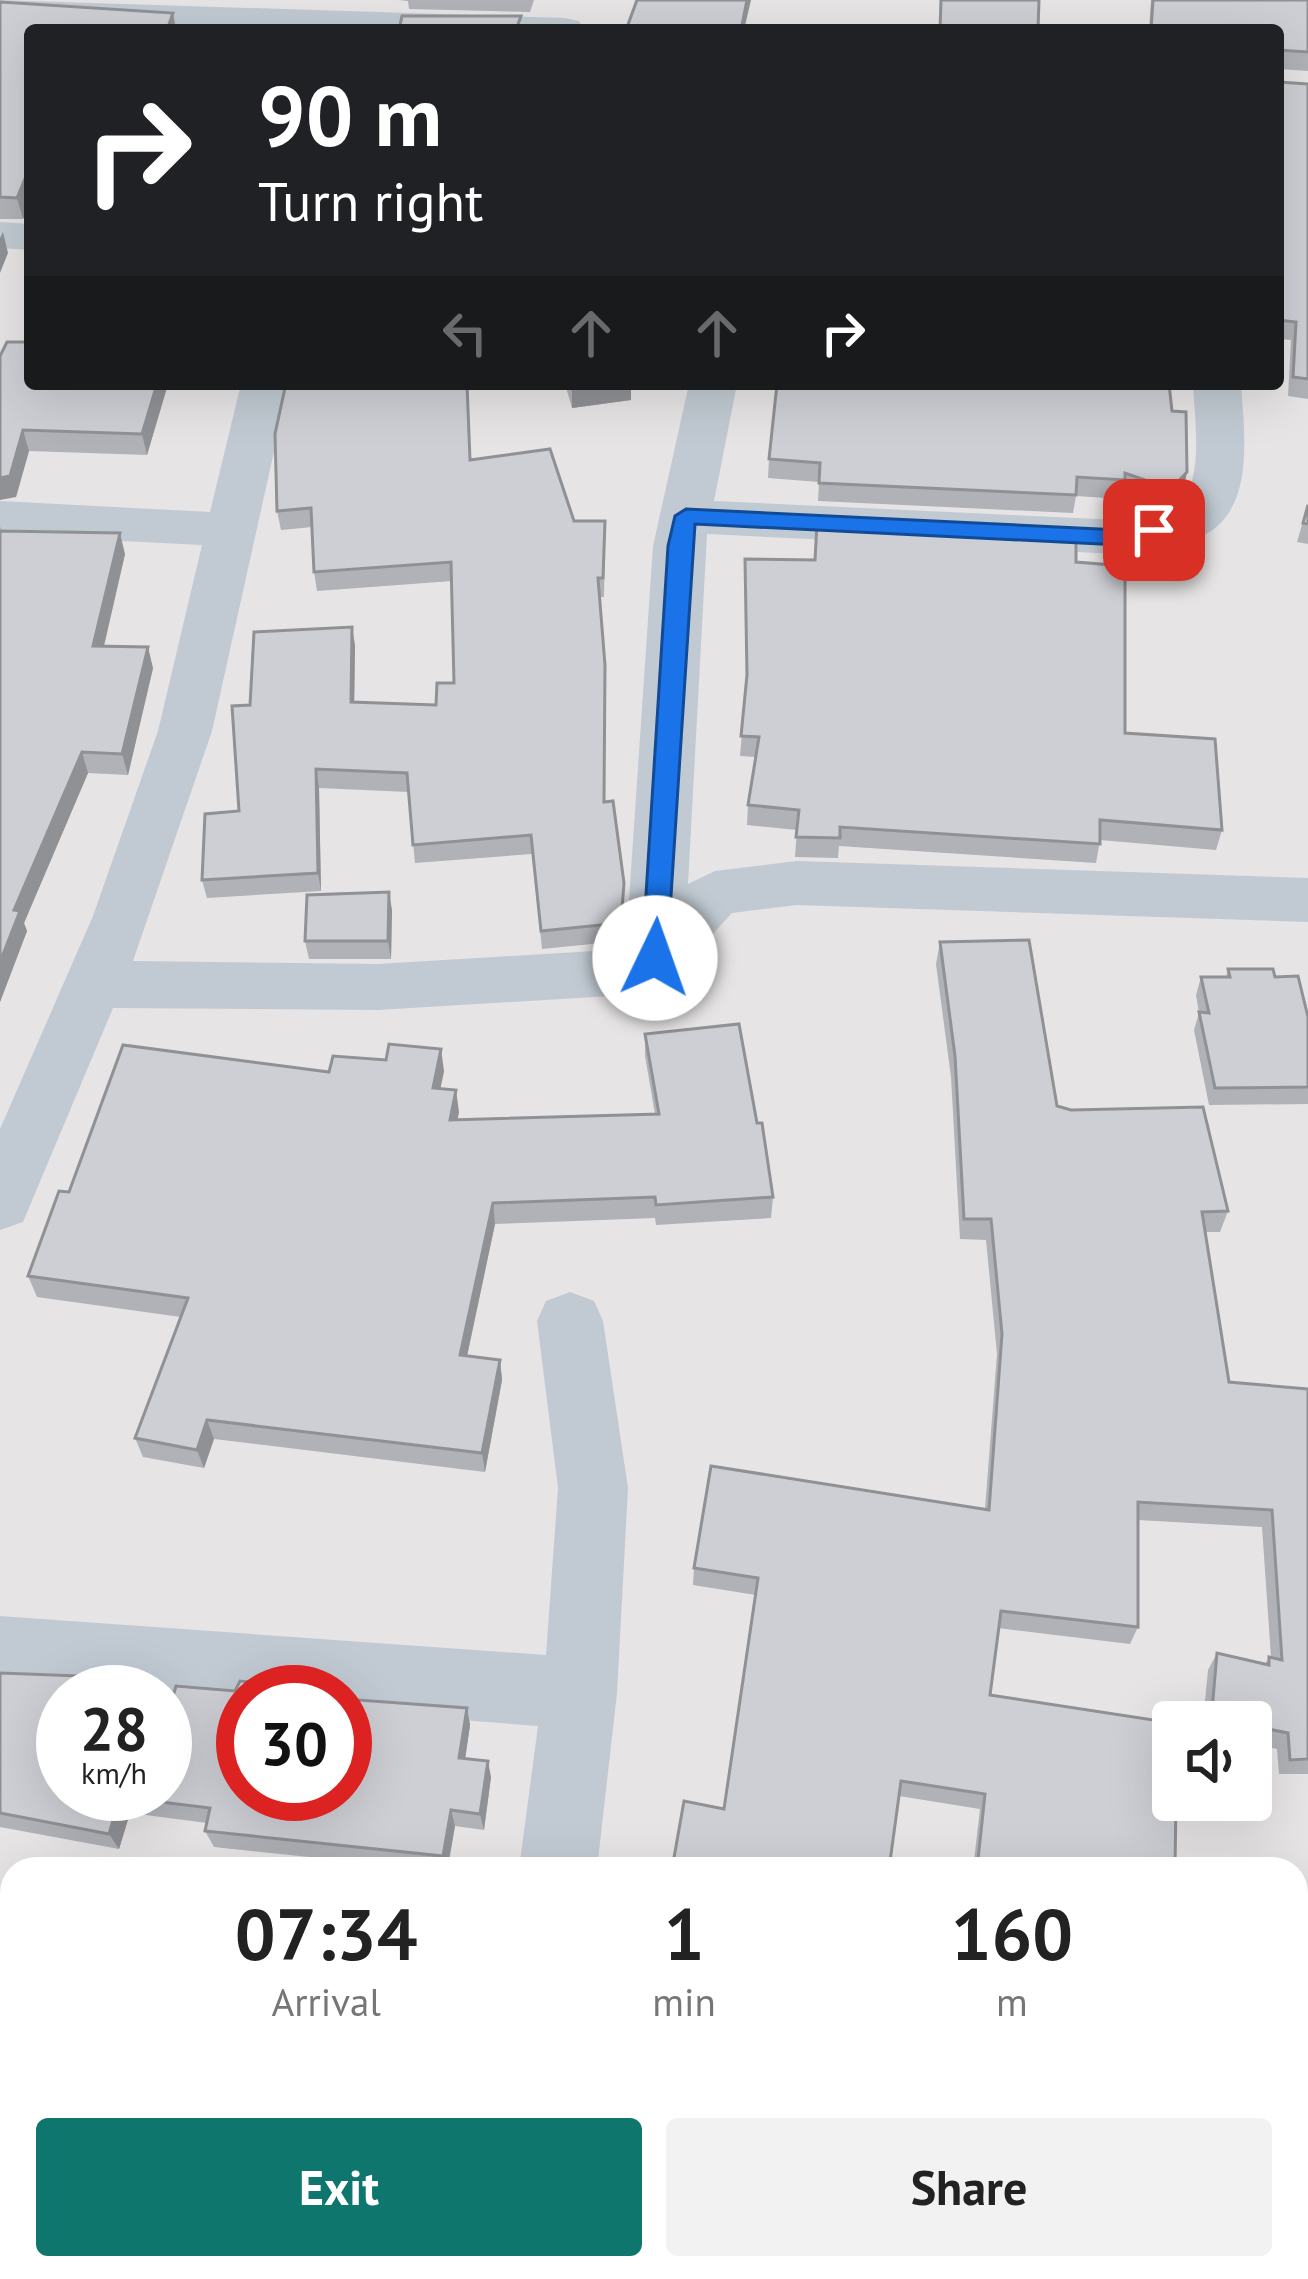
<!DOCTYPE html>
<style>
:root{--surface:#fff;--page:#f2f2f2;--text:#222;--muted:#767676;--accent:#0f766e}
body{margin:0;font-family:"PT Sans",sans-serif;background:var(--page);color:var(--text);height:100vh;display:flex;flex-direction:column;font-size:45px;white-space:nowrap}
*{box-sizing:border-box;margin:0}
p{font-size:39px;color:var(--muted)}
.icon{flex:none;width:66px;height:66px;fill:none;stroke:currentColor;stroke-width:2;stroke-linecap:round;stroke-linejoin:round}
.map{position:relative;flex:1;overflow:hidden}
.drawer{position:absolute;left:0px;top:1857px;width:1308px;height:423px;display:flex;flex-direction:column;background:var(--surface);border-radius:36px 36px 0 0;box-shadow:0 12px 48px #0002}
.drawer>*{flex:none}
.top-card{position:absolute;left:24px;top:24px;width:1260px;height:366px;border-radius:12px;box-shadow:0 12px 48px #0002;background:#202124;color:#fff;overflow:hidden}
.buttons{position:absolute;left:1152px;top:1701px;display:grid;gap:24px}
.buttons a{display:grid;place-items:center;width:120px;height:120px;border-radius:12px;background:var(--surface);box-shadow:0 12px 48px #0002;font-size:60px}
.speed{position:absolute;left:36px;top:1665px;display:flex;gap:24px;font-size:60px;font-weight:700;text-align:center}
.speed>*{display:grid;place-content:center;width:156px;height:156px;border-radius:50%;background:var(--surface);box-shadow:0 12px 48px #0002;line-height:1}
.speed small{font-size:30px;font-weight:400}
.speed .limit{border:18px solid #d22;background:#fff;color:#111}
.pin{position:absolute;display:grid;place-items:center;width:102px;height:102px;color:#fff;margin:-51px;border-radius:24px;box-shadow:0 6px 18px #0006}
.me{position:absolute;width:132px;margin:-66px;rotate:3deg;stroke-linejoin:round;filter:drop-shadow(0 0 9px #0008)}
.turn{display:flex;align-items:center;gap:42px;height:252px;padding:0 36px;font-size:54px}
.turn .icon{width:156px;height:156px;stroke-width:2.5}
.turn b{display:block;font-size:84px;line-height:102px}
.lanes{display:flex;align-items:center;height:114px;padding:0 36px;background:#0003;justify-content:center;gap:60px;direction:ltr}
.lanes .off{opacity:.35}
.eta{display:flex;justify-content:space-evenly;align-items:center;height:204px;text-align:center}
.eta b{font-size:72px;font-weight:600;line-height:84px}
.cta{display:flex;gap:24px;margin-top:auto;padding:24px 36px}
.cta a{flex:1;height:138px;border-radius:12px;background:var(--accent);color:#fff;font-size:48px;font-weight:600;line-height:138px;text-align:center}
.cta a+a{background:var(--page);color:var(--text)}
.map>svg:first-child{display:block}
.education{fill:#e6e4e5;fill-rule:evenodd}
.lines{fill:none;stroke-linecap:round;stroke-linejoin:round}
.street{fill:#c1cad2;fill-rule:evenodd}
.wall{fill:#b0b2b7}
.shaded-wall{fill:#909195}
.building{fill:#cdcfd5;stroke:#909195;stroke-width:3;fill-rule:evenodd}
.route{fill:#1a73e8;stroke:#114b97;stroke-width:3}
</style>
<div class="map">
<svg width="1308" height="2279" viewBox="0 0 1308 2279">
<rect width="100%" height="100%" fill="#f5f3f3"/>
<!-- education -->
<path class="education" d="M 0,0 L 1308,0 L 1308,2279 L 0,2279 ZM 30,30 L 1278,30 L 1278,384 L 30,384 ZM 63,1692 L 165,1692 L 165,1794 L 63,1794 ZM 243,1692 L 345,1692 L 345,1794 L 243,1794 ZM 1173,1722 L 1251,1722 L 1251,1800 L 1173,1800 ZM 12,1869 L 1296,1869 L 1296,2268 L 12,2268 Z"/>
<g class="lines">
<!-- street -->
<g class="street">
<path d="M 0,0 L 565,18 L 579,21 L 585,30 L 132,30 L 0,18 Z"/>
<path d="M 0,222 L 30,224 L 30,250 L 0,248 Z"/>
<path d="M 241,384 L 289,384 L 212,731 L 133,961 L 378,964 L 610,950 L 626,944 L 653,546 L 689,384 L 737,384 L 714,501 L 1119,520 C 1134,518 1153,518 1168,512 C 1208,495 1194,418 1193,384 L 1241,384 C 1244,431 1256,509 1204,535 C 1179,548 1146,549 1119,554 L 707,534 L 688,884 L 715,871 L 797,861 L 1308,878 L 1308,922 L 797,905 L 732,913 L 676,974 L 611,996 L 378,1010 L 113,1008 L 23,1222 L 0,1230 L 0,1129 L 93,916 L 158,731 L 202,545 L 0,535 L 0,501 L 210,512 Z"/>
<path d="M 570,1292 L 594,1301 L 603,1321 L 628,1488 L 617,1693 L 597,1869 L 519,1869 L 538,1726 L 345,1711 L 345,1692 L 243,1692 L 243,1704 L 165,1698 L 165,1692 L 0,1686 L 0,1616 L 546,1655 L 558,1488 L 537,1321 L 546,1301 Z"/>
<path d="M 464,2268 L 550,2268 L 548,2279 L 462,2279 Z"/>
<path d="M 628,2268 L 760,2268 L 765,2279 L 633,2279 Z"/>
</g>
</g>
<!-- wall -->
<g class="wall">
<path d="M 398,0 L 534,0 L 530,12 L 409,9 L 408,1 Z"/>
<path d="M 1151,0 L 1308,0 L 1308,71 L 1279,69 L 1279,82 L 1308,84 L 1308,399 L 1288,396 L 1291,340 L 1278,339 L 1278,30 L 1149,30 Z"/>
<path d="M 0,2 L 173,13 L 176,30 L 30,30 L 30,202 L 23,219 L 0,219 Z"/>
<path d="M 30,342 L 168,384 L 147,455 L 29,451 L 16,497 Z"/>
<path d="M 565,384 L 631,384 L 631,400 L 572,408 Z"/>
<path d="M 1169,384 L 1183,491 L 1167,507 L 1122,493 L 1121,499 L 1076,496 L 1073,513 L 818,501 L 819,482 L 768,478 L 769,459 Z"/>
<path d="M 398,385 L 471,460 L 605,540 L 604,597 L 600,597 L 605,802 L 624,901 L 622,941 L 542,949 L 532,854 L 415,863 L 408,792 L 319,788 L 321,891 L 207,898 L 202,880 L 239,811 L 250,705 L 352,627 L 355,646 L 354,702 L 436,705 L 454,683 L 452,581 L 317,591 L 314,572 L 312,527 L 281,530 L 277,511 Z"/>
<path d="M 1308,504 L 1308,544 L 1297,542 Z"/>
<path d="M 0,526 L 2,531 L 125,554 L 104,646 L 153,668 L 128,775 L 88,773 L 24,923 L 27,931 L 0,1002 Z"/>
<path d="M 745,559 L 1076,562 L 1125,733 L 1222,830 L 1216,850 L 1100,840 L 1096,863 L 839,846 L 838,858 L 795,857 L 797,830 L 747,825 L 748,805 L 756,757 L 740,756 L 746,685 Z"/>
<path d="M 392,910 L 391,959 L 309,959 L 305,941 Z"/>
<path d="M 940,942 L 1057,1106 L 1228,1211 L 1220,1232 L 1205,1232 L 1229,1382 L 1308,1389 L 1308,1774 L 1279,1774 L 1277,1749 L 1253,1744 L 1251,1747 L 1251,1722 L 1203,1722 L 1208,1670 L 1217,1653 L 1265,1664 L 1269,1657 L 1271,1657 L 1262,1527 L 1138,1520 L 1138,1627 L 1130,1644 L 998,1628 L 990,1695 L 1175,1867 L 1185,1869 L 973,1869 L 980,1809 L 899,1796 L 724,1809 L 756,1595 L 693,1585 L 694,1568 L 985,1509 L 997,1354 L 986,1240 L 960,1239 L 951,1077 L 936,964 Z"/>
<path d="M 1228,969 L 1275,977 L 1308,1017 L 1308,1104 L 1209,1105 L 1194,1030 L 1199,1013 L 1196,995 L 1201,977 L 1226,977 Z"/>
<path d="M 645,1034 L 773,1197 L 771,1218 L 656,1225 L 655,1218 L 495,1224 L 467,1356 L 500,1360 L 502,1380 L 485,1472 L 214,1439 L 204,1468 L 143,1457 L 135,1438 L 181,1317 L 37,1297 L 28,1276 L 69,1192 L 329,1072 L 444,1071 L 440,1089 L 459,1112 L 457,1120 L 655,1114 L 645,1056 Z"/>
<path d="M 0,1673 L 174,1693 L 243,1692 L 467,1708 L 470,1725 L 465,1758 L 491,1777 L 484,1830 L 455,1826 L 448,1869 L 423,1869 L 214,1847 L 205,1831 L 207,1823 L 130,1813 L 119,1849 L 0,1827 Z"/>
</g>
<!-- shaded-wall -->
<g class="shaded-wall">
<path d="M 747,0 L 751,0 L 744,30 L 741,30 Z"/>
<path d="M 173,13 L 176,30 L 167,30 Z"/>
<path d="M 27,174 L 30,185 L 30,202 L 23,219 L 17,198 Z"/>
<path d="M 3,232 L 8,253 L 0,273 L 0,238 Z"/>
<path d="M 157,384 L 168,384 L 147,455 L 142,434 Z"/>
<path d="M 610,384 L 631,384 L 631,400 L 572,408 L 572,389 Z"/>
<path d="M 23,430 L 29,451 L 16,497 L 0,500 L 0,478 Z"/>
<path d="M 1187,472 L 1183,491 L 1167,507 L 1171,489 Z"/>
<path d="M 120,533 L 125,554 L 99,667 L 93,646 Z"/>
<path d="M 352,627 L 355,646 L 354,720 L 351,702 Z"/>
<path d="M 148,647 L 153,668 L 128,775 L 122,754 Z"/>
<path d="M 82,752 L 88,773 L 24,923 L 27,931 L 0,1002 L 0,962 L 14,910 Z"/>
<path d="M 316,769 L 319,788 L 321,891 L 318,873 Z"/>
<path d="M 389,892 L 392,910 L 391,959 L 388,941 Z"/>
<path d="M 441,1049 L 444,1071 L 436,1110 L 433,1088 Z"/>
<path d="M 456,1090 L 459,1112 L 453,1141 L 450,1120 Z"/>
<path d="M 493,1203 L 495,1224 L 463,1375 L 460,1355 Z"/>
<path d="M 500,1360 L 502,1380 L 485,1472 L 482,1453 Z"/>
<path d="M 207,1420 L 214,1439 L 204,1468 L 197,1450 Z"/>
<path d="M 467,1708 L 470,1725 L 463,1774 L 459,1758 Z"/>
<path d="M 488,1761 L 491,1777 L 484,1830 L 480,1814 Z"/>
<path d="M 120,1797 L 130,1813 L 119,1849 L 109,1834 Z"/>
<path d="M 451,1810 L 455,1826 L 447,1869 L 443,1856 Z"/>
</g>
<!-- building -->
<g class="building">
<path d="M 637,0 L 747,0 L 741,30 L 626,30 Z"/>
<path d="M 941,0 L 1039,0 L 1038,30 L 940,30 Z"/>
<path d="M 1153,0 L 1308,0 L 1308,52 L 1279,50 L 1279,82 L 1308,84 L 1308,379 L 1293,377 L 1296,322 L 1278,320 L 1278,95 L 1280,88 L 1278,88 L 1278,30 L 1151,30 Z"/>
<path d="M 0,2 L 173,13 L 167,30 L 30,30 L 30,174 L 27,174 L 17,198 L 0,197 Z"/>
<path d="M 402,16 L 521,16 L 516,30 L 399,30 Z"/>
<path d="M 7,342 L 30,342 L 30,384 L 157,384 L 142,434 L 23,430 L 10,476 L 0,478 L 0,356 Z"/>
<path d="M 398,384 L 467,384 L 470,460 L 550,449 L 574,521 L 605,521 L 603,578 L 598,578 L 605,665 L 604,802 L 613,801 L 624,883 L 621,923 L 541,931 L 531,835 L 413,845 L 407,773 L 316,769 L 318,873 L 202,880 L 205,814 L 239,811 L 232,706 L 250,705 L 254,632 L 352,627 L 351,702 L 436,705 L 437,683 L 454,683 L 451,562 L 314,572 L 311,508 L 277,511 L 275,434 L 285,388 Z"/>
<path d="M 570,384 L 610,384 L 572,389 Z"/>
<path d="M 777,384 L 1169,384 L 1172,411 L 1186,412 L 1187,472 L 1171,489 L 1125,473 L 1125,480 L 1077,477 L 1076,495 L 819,483 L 820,463 L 769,459 Z"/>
<path d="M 1308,505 L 1308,524 L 1303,523 Z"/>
<path d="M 817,523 L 1076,536 L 1076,562 L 1125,566 L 1125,733 L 1215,739 L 1222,830 L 1100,820 L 1100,844 L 840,827 L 840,838 L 796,837 L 799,810 L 748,805 L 759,737 L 741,736 L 747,675 L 745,559 L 815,560 Z"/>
<path d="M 0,531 L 120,533 L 93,646 L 148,647 L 122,754 L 82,752 L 14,910 L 20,911 L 0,962 Z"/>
<path d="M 389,892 L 388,941 L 305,941 L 307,895 Z"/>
<path d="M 1029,940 L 1057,1106 L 1071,1110 L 1203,1107 L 1228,1211 L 1202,1212 L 1229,1382 L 1308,1389 L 1308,1759 L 1290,1760 L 1288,1733 L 1258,1727 L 1257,1737 L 1251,1736 L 1251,1722 L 1211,1722 L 1217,1653 L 1269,1665 L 1269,1657 L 1282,1660 L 1272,1510 L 1138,1502 L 1138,1627 L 1001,1611 L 990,1695 L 1173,1723 L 1173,1800 L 1176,1800 L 1175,1867 L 1185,1869 L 977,1869 L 985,1794 L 901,1781 L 889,1869 L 672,1869 L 684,1801 L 724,1809 L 758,1578 L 694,1568 L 711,1466 L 989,1510 L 1002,1334 L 991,1219 L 964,1219 L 955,1056 L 940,942 Z"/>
<path d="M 1228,969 L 1273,969 L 1275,977 L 1298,976 L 1308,1017 L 1308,1087 L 1215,1088 L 1199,1012 L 1209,1013 L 1201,977 L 1230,977 Z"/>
<path d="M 739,1024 L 757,1123 L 762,1123 L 773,1197 L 656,1205 L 655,1197 L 493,1203 L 460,1355 L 500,1360 L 482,1453 L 207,1420 L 197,1450 L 135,1438 L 188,1298 L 28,1276 L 59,1191 L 69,1192 L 123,1045 L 329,1072 L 333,1056 L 386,1060 L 389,1044 L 441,1049 L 433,1088 L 456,1090 L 450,1120 L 659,1114 L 645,1034 Z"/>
<path d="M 0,1673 L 80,1676 L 174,1693 L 176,1686 L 235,1691 L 240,1681 L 335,1692 L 243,1692 L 243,1794 L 345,1794 L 345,1699 L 467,1708 L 459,1758 L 488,1761 L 480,1814 L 451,1810 L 443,1856 L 205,1831 L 210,1808 L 120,1797 L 109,1834 L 0,1813 ZM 63,1692 L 165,1692 L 165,1794 L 63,1794 Z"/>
<path d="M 0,2113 L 12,2116 L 12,2250 L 0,2246 Z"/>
<path d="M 599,2271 L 623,2279 L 597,2279 Z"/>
</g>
<!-- route -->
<path class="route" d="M 686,509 L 1120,530 L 1154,523 L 1165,530 L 1162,535 L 1120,545 L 695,524 L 667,958 L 655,968 L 642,958 L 668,546 L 675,516 Z"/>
</svg>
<div class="buttons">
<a><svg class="icon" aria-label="sound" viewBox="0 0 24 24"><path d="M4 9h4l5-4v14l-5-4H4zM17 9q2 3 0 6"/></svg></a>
</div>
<div class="speed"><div>28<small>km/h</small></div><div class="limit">30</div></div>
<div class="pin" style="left:1154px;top:530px;background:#d93025"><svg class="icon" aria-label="arrive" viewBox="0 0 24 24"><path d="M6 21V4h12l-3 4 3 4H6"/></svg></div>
<svg class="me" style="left:655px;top:958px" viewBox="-20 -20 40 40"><circle r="19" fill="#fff"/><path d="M0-13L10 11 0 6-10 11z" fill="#1a73e8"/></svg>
<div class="top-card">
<div class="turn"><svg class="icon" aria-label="right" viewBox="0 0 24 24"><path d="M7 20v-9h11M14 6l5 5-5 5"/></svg><div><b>90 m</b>Turn right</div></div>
<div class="lanes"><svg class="icon off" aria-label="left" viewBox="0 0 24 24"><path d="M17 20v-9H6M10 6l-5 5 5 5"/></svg><svg class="icon off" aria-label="ahead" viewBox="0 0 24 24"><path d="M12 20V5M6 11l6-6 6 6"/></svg><svg class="icon off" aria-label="ahead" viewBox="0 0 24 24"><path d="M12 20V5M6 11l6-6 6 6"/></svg><svg class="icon" aria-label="right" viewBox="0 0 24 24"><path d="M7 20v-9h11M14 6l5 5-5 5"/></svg></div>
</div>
<section class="drawer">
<div class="eta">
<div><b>07:34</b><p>Arrival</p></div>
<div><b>1</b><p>min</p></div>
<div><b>160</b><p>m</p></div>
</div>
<div class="cta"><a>Exit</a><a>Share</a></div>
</section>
</div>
